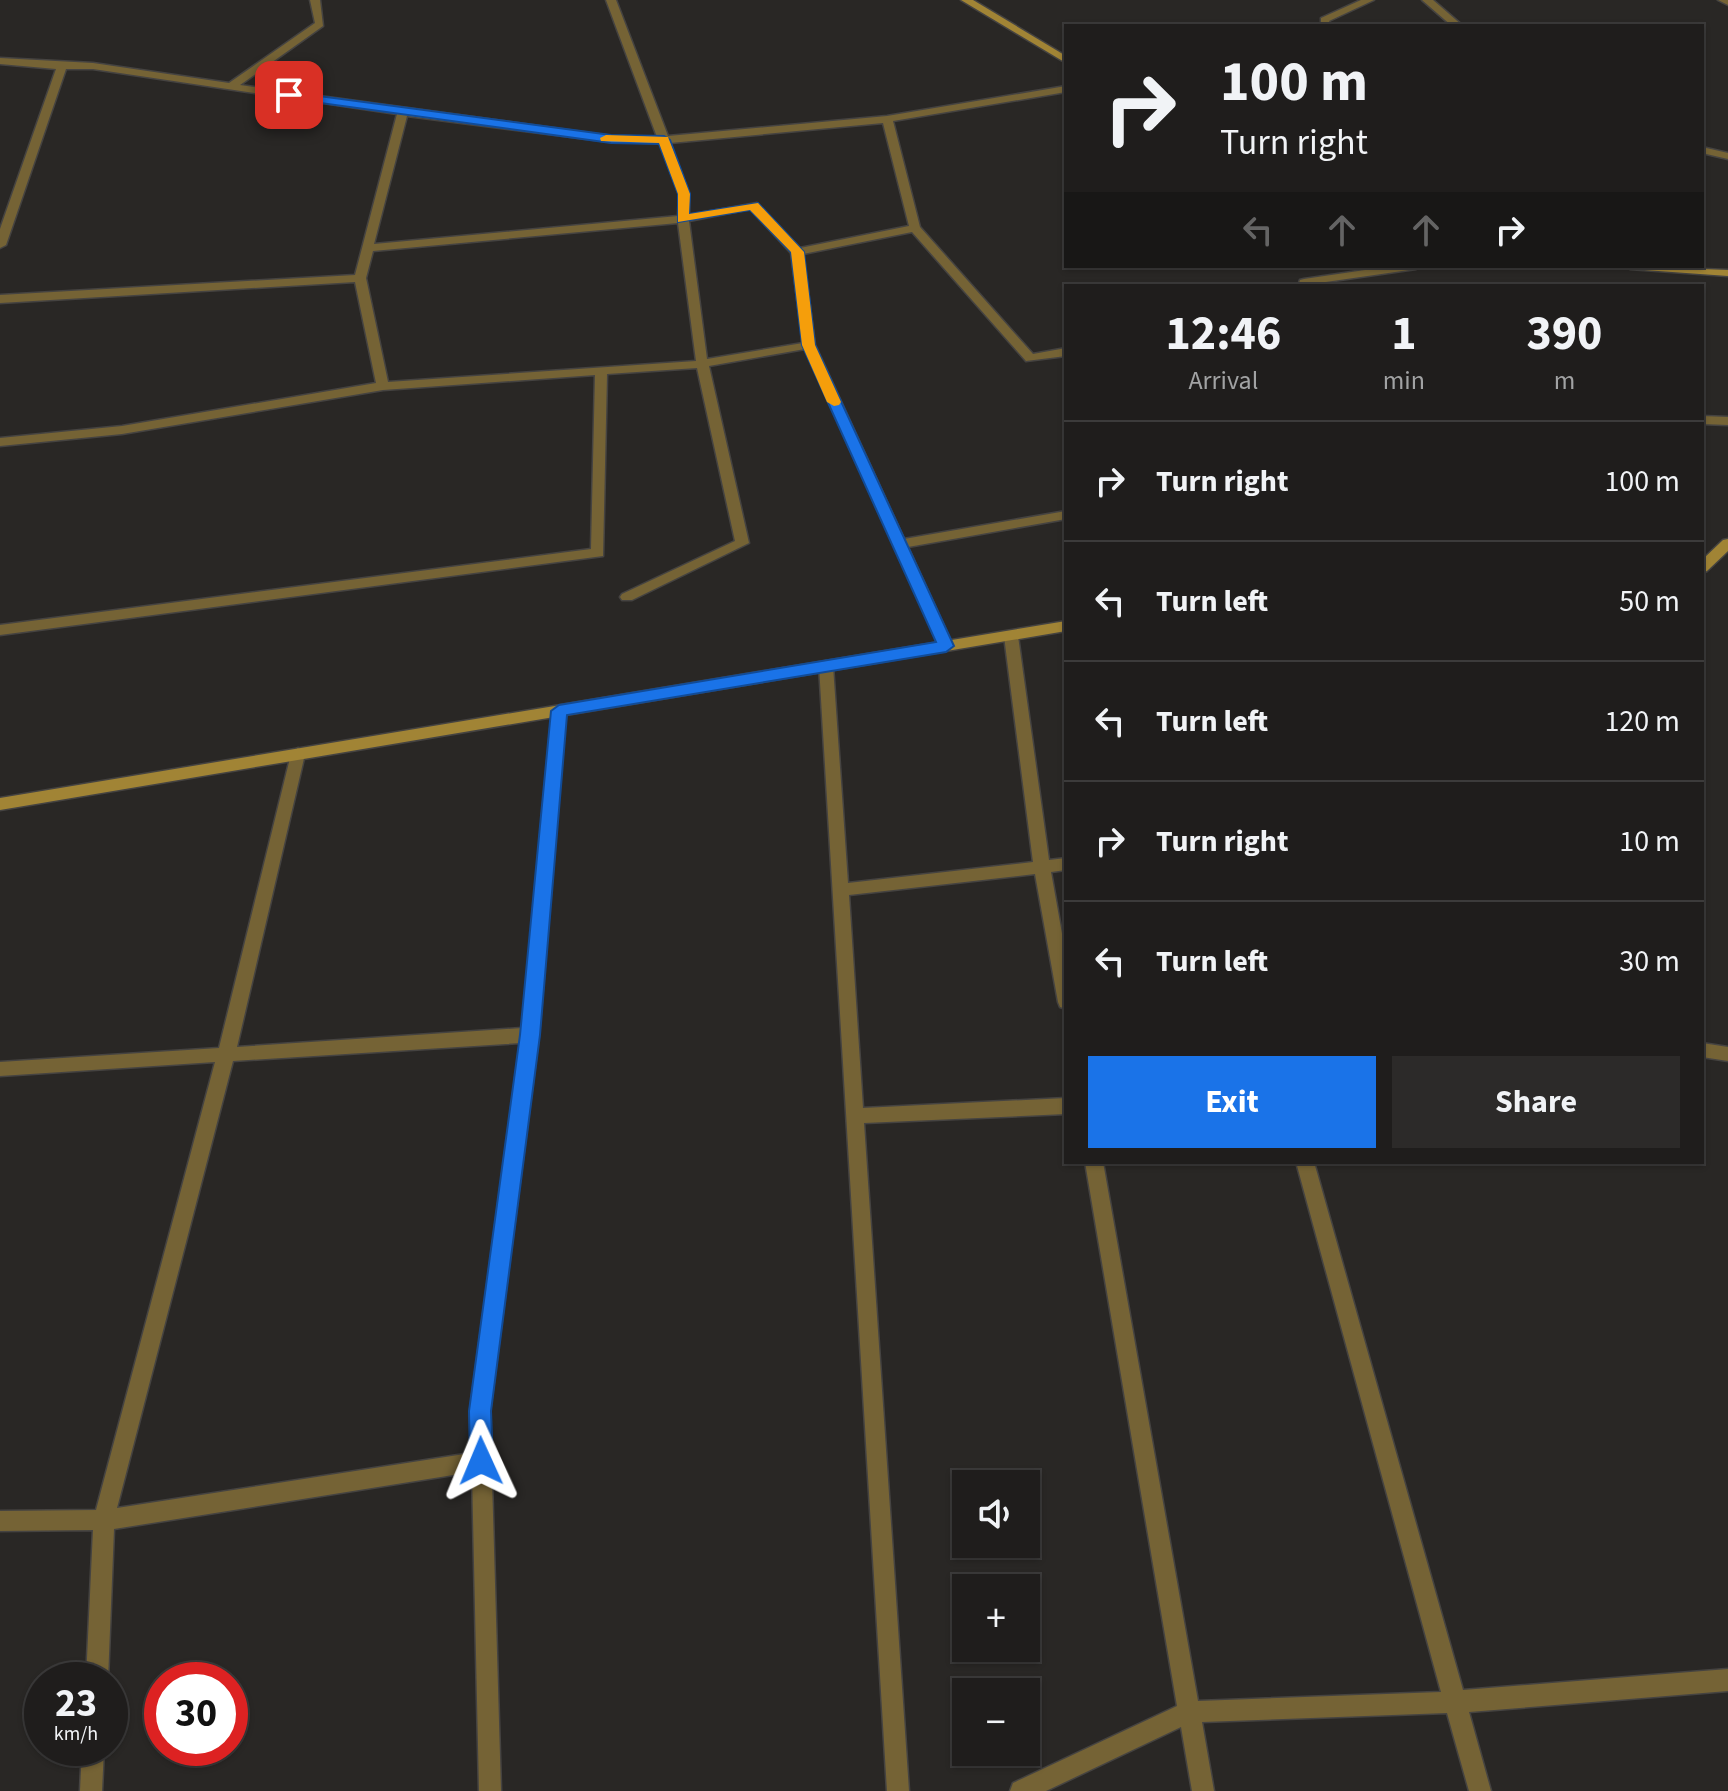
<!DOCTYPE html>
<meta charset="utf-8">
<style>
:root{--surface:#1f1d1c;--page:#2c2a29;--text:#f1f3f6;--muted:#a1a2a3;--line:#3c3b3b;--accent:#1a73e8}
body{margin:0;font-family:"Source Sans 3",sans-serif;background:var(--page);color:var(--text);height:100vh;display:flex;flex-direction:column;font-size:30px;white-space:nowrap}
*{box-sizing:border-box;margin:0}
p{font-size:26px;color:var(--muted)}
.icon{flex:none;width:44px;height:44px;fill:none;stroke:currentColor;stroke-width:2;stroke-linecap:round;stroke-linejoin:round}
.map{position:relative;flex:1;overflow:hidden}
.side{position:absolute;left:1064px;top:284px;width:640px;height:880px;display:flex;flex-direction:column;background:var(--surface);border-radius:0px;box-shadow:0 2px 6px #0004,0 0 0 2px var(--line)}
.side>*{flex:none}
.banner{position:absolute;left:1064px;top:24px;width:640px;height:244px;border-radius:0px;box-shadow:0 2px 6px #0004,0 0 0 2px var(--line);background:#1f1d1c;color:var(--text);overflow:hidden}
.fabs{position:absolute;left:952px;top:1470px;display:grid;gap:16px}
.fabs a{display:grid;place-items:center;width:88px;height:88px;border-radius:0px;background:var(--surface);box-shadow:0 2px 6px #0004,0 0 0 2px var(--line);font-size:40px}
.speed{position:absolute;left:24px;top:1662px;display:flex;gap:16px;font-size:40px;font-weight:700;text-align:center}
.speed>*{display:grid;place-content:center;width:104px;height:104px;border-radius:50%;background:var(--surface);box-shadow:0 2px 6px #0004,0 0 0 2px var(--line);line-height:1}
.speed small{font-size:20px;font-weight:400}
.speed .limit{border:12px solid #d22;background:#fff;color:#111}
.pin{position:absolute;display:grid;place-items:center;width:68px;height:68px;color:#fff;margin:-34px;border-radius:16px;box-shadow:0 4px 12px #0006}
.me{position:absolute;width:88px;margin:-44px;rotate:359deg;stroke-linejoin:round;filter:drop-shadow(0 0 6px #0008)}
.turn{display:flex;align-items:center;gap:28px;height:168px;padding:0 24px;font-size:36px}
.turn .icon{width:104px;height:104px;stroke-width:2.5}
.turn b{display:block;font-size:56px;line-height:68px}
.lanes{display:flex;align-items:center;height:76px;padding:0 24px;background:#0003;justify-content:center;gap:40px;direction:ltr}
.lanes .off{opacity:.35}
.eta{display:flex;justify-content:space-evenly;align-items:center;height:136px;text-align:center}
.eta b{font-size:48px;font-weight:700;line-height:56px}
.primary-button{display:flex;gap:16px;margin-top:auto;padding:16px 24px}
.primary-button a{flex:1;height:92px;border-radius:0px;background:var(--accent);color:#fff;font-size:32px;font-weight:700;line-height:92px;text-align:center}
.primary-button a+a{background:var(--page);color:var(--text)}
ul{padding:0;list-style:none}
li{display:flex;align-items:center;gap:24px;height:120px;padding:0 24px;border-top:2px solid var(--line)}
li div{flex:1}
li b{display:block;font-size:30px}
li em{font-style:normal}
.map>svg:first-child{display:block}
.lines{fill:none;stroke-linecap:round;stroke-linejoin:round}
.street-casing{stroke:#454341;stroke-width:3}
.secondary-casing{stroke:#454341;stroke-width:3}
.street{fill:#756335;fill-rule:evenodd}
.secondary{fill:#a18435;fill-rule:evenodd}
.route{fill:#1a73e8;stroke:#114b97;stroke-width:2}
.slow{fill:#f59e0b}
</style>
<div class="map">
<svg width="1728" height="1791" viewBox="0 0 1728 1791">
<rect width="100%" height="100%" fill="#292725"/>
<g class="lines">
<defs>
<g id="street">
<path d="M 310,0 L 320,0 L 323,26 L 240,85 L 611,136 L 657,137 L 606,0 L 616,0 L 668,136 L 887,116 L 1066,86 L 1066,92 L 893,121 L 920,227 L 1033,354 L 1066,348 L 1066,356 L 1026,361 L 912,232 L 803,254 L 815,345 L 904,539 L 1066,511 L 1066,519 L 908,547 L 953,646 L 946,651 L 941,650 L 805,349 L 709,366 L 749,543 L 632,600 L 622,600 L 620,597 L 622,594 L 735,541 L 697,368 L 607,374 L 603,556 L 0,635 L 0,625 L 591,549 L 595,375 L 383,390 L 122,434 L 0,446 L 0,438 L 122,426 L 376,383 L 355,282 L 0,303 L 0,295 L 355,275 L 397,114 L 93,69 L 66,69 L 6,245 L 0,248 L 0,229 L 56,69 L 0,64 L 0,58 L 93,63 L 229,83 L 315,23 ZM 407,116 L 611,142 L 660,143 L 679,194 L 678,216 L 374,244 ZM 883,123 L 909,226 L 800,248 L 757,203 L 689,215 L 689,194 L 670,143 ZM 750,209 L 791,253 L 803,343 L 707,359 L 689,221 ZM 678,223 L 696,361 L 388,382 L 366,278 L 373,251 Z"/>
<path d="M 1361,0 L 1374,0 L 1329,21 L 1331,26 L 1321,26 L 1321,18 Z"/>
<path d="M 1422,0 L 1433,0 L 1463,26 L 1452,26 Z"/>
<path d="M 1718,0 L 1728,0 L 1728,5 Z"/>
<path d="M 1702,147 L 1728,153 L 1728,159 L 1702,153 Z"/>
<path d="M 1392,266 L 1422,266 L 1416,269 L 1298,286 L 1300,280 L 1304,279 Z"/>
<path d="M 1702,416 L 1728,417 L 1728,425 L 1702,424 Z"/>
<path d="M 1011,631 L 1018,636 L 1049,860 L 1066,858 L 1066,870 L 1051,872 L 1066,956 L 1066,1009 L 1060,1007 L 1058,1002 L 1035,874 L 849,895 L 863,1108 L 1066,1098 L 1066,1114 L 864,1123 L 909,1791 L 887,1791 L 819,666 L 826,661 L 833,666 L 848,883 L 1033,862 L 1004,636 Z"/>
<path d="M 559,706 L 566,711 L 539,1035 L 490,1411 L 501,1791 L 479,1791 L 472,1472 L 114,1529 L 108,1680 L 86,1680 L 93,1530 L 0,1531 L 0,1511 L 96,1510 L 215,1062 L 0,1076 L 0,1062 L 219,1048 L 291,754 L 298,748 L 305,754 L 237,1047 L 522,1028 L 552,711 ZM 520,1043 L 470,1411 L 471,1453 L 117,1508 L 233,1061 Z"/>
<path d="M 1702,1043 L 1728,1047 L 1728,1061 L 1702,1057 Z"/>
<path d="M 1085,1162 L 1103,1162 L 1198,1701 L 1441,1692 L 1296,1162 L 1314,1162 L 1463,1690 L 1728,1669 L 1728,1691 L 1469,1712 L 1491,1791 L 1469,1791 L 1447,1713 L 1202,1722 L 1214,1791 L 1192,1791 L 1181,1727 L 1046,1791 L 1010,1791 L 1013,1783 L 1177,1706 Z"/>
<path d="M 82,1748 L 104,1748 L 102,1791 L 80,1791 Z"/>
</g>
<g id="secondary">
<path d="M 961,0 L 973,0 L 1066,56 L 1066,63 Z"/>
<path d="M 1624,266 L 1728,270 L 1728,276 L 1630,269 Z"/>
<path d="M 1728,539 L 1728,551 L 1707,571 L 1702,573 L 1702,560 L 1723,540 Z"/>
<path d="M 1066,621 L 1066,631 L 0,810 L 0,798 Z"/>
</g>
</defs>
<!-- street casing -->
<use href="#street" class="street-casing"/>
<!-- secondary casing -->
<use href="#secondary" class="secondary-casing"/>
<!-- street -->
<use href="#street" class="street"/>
<!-- secondary -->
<use href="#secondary" class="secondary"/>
</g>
<!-- route -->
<path class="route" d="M 289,92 L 611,135 L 664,136 L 670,140 L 690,194 L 689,214 L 758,203 L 804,252 L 815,345 L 954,646 L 946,652 L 567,715 L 540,1035 L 491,1411 L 493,1461 L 489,1469 L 481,1472 L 473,1469 L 470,1461 L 469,1411 L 520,1035 L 551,711 L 559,705 L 936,642 L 802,345 L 791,252 L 750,210 L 678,222 L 678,194 L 659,144 L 611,143 L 284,98 L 284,93 Z"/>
<!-- slow -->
<path class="slow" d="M 606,135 L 668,137 L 690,194 L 689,214 L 758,203 L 804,252 L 815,345 L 841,402 L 839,405 L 834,406 L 827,402 L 802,345 L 791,252 L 750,210 L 678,222 L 678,194 L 659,143 L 601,141 L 600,138 Z"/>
</svg>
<div class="fabs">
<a><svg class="icon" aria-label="sound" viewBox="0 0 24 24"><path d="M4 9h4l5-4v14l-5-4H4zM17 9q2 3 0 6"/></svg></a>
<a>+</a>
<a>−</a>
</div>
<div class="speed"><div>23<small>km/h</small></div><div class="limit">30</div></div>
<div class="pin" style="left:289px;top:95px;background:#d93025"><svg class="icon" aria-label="arrive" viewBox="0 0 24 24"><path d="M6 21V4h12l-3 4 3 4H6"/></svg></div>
<svg class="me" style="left:481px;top:1461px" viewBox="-20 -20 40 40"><path d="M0-17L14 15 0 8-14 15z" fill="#1a73e8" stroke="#fff" stroke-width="4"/></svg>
<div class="banner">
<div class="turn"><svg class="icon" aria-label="right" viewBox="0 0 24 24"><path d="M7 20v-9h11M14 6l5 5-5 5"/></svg><div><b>100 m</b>Turn right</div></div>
<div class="lanes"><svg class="icon off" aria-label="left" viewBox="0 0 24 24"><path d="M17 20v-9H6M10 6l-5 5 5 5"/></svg><svg class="icon off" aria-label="ahead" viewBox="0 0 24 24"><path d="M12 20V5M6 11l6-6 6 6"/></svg><svg class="icon off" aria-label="ahead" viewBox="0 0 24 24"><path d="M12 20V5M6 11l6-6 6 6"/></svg><svg class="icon" aria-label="right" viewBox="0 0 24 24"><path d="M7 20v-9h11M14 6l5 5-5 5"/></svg></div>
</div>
<section class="side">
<div class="eta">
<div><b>12:46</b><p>Arrival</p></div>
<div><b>1</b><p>min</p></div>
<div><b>390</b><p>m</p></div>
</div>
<ul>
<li><svg class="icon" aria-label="right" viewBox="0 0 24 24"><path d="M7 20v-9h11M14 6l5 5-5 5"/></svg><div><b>Turn right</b></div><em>100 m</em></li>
<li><svg class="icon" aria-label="left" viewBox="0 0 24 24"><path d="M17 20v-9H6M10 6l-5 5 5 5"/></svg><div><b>Turn left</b></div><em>50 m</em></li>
<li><svg class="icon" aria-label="left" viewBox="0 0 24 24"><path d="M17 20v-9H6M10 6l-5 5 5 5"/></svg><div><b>Turn left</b></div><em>120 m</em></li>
<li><svg class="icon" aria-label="right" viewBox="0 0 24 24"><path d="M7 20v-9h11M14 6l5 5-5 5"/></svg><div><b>Turn right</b></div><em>10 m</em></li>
<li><svg class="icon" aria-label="left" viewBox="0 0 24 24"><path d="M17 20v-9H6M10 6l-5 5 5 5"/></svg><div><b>Turn left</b></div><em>30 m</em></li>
</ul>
<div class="primary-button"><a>Exit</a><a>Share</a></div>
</section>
</div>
